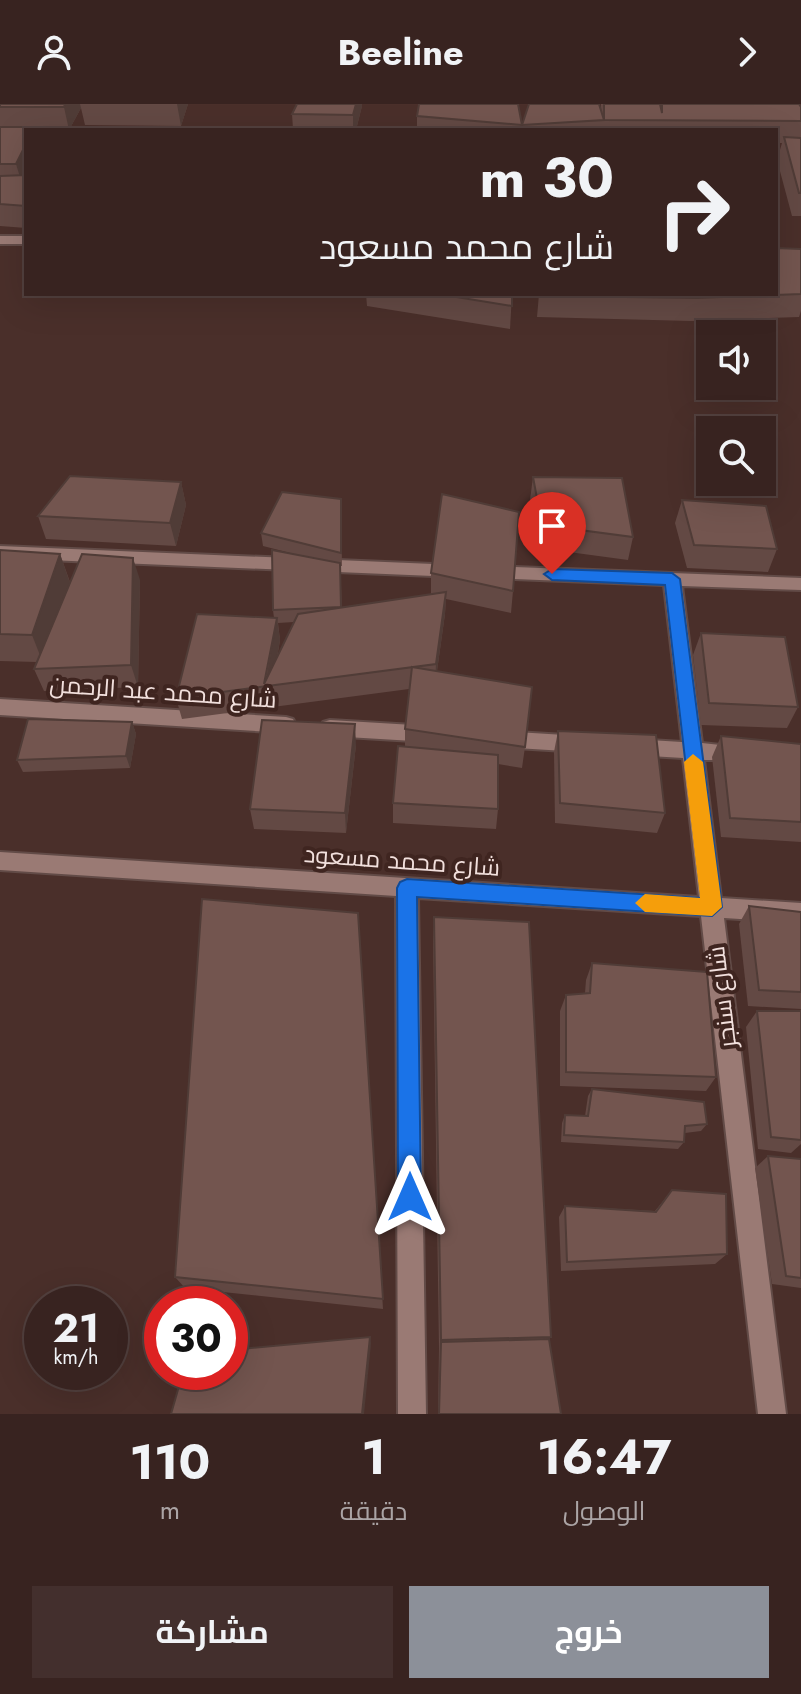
<!DOCTYPE html>
<html lang="ar">
<meta charset="utf-8">
<style>
:root{--surface:#382320;--page:#432f2d;--text:#f1f3f6;--muted:#aba4a5;--line:#52403e;--accent:#8c9099}
body{margin:0;font-family:Jost,Cairo,sans-serif;background:var(--page);color:var(--text);direction:rtl;height:100vh;display:flex;flex-direction:column;font-size:30px;white-space:nowrap}
*{box-sizing:border-box;margin:0}
p{font-size:26px;color:var(--muted)}
.icon{flex:none;width:44px;height:44px;fill:none;stroke:currentColor;stroke-width:2;stroke-linecap:round;stroke-linejoin:round}
.map{position:relative;height:1310px;overflow:hidden;direction:ltr}
.details{display:flex;flex-direction:column;background:var(--surface);flex:1}
.details>*{flex:none}
.banner{position:absolute;left:24px;top:24px;width:754px;height:168px;border-radius:0px;box-shadow:0 8px 32px #0002,0 0 0 2px var(--line);direction:rtl;background:#382320;color:var(--text);overflow:hidden}
.fabs{position:absolute;left:696px;top:216px;display:grid;gap:16px}
.fabs a{display:grid;place-items:center;width:80px;height:80px;border-radius:0px;background:var(--surface);box-shadow:0 8px 32px #0002,0 0 0 2px var(--line);font-size:40px}
.speed{position:absolute;left:24px;top:1182px;display:flex;gap:16px;font-size:40px;font-weight:700;text-align:center}
.speed>*{display:grid;place-content:center;width:104px;height:104px;border-radius:50%;background:var(--surface);box-shadow:0 8px 32px #0002,0 0 0 2px var(--line);line-height:1}
.speed small{font-size:20px;font-weight:400}
.speed .limit{border:12px solid #d22;background:#fff;color:#111}
.pin{position:absolute;display:grid;place-items:center;width:68px;height:68px;color:#fff;margin:-82px -34px;border-radius:50% 50% 50% 0;rotate:-45deg;box-shadow:0 0 8px #0007}
.pin .icon{rotate:45deg}
.me{position:absolute;width:88px;margin:-44px;rotate:0deg;stroke-linejoin:round;filter:drop-shadow(0 0 6px #0008)}
.turn{display:flex;align-items:center;gap:28px;height:168px;padding:0 32px;font-size:36px}
.turn .icon{width:104px;height:104px;stroke-width:2.5}
.turn b{display:block;font-size:56px;line-height:68px}
.eta{display:flex;justify-content:space-evenly;align-items:center;height:136px;text-align:center}
.eta b{font-size:48px;font-weight:700;line-height:56px}
.action{display:flex;gap:16px;margin-top:auto;padding:16px 32px}
.action a{flex:1;height:92px;border-radius:0px;background:var(--accent);color:#fff;font-size:32px;font-weight:700;line-height:92px;text-align:center}
.action a+a{background:var(--page);color:var(--text)}
header{display:flex;justify-content:space-between;align-items:center;height:104px;padding:0 32px;background:var(--surface);font-size:36px;font-weight:700}
.map>svg:first-child{display:block}
.lines{fill:none;stroke-linecap:round;stroke-linejoin:round}
.minor-casing{stroke:#624b47;stroke-width:4}
.minor{fill:#9a7a74;fill-rule:evenodd}
.wall{fill:#634944;fill-rule:evenodd}
.shaded-wall{fill:#503c37}
.building{fill:#73554f;stroke:#503c37;stroke-width:2}
.route{fill:#1a73e8;stroke:#114b97;stroke-width:2}
.slow{fill:#f59e0b}
.labels{text-anchor:middle;stroke-width:8;stroke-linejoin:round;paint-order:stroke}
.street-label{font-size:24px;fill:#f2e0dd;stroke:#3f2520}
</style>
<header><svg class="icon" aria-label="forward" viewBox="0 0 24 24"><path d="M9 5l7 7-7 7"/></svg>Beeline<svg class="icon" aria-label="person" viewBox="0 0 24 24"><circle cx="12" cy="8" r="4"/><path d="M4 21q1-7 8-7t8 7"/></svg></header>
<div class="map">
<svg width="801" height="1310" viewBox="0 0 801 1310">
<rect width="100%" height="100%" fill="#4a2f2a"/>
<g class="lines">
<defs>
<g id="minor">
<rect x="0" y="132" width="26" height="8"/>
<path d="M 0,442 L 457,461 L 466,467 L 457,473 L 0,454 Z"/>
<path d="M 489,462 L 801,474 L 801,486 L 682,482 L 702,639 L 748,644 L 751,650 L 748,656 L 704,656 L 721,794 L 801,799 L 801,819 L 724,814 L 786,1310 L 758,1310 L 701,812 L 418,794 L 426,1310 L 398,1310 L 396,792 L 0,766 L 0,748 L 699,793 L 683,654 L 633,651 L 626,649 L 623,643 L 626,637 L 633,635 L 682,638 L 664,481 L 489,474 L 480,468 Z"/>
<path d="M 0,595 L 286,613 L 293,615 L 296,621 L 293,627 L 286,629 L 0,611 Z"/>
<path d="M 330,616 L 430,622 L 437,624 L 440,630 L 437,636 L 430,638 L 330,632 L 323,630 L 320,624 L 323,618 Z"/>
<path d="M 502,627 L 581,632 L 588,634 L 591,640 L 588,646 L 581,648 L 502,643 L 495,641 L 492,635 L 495,629 Z"/>
</g>
</defs>
<!-- minor casing -->
<use href="#minor" class="minor-casing"/>
<!-- minor -->
<use href="#minor" class="minor"/>
</g>
<!-- wall -->
<g class="wall">
<path d="M 0,0 L 188,0 L 181,22 L 85,21 L 81,4 L 69,26 L 26,26 L 26,124 L 0,122 Z"/>
<path d="M 297,0 L 362,0 L 362,2 L 356,26 L 233,26 L 293,25 L 292,10 Z"/>
<path d="M 601,0 L 799,0 L 801,17 L 801,112 L 792,112 L 777,56 L 782,39 L 776,39 L 776,26 L 521,26 L 522,21 L 601,6 Z"/>
<path d="M 417,12 L 522,21 L 521,26 L 417,26 Z"/>
<path d="M 801,145 L 801,207 L 799,213 L 691,217 L 537,213 L 539,190 L 776,190 Z"/>
<path d="M 366,190 L 512,190 L 510,225 L 367,202 Z"/>
<path d="M 533,373 L 633,433 L 628,456 L 539,444 L 530,396 Z"/>
<path d="M 181,378 L 186,401 L 176,442 L 46,435 L 38,412 Z"/>
<path d="M 341,395 L 342,462 L 340,462 L 342,503 L 431,490 L 431,469 L 513,487 L 511,509 L 446,495 L 445,510 L 437,567 L 525,643 L 522,664 L 498,660 L 498,705 L 496,725 L 393,719 L 393,699 L 405,643 L 405,625 L 409,585 L 182,615 L 176,594 L 274,514 L 273,506 L 302,452 L 263,442 L 261,429 ZM 294,518 L 277,555 L 280,536 L 278,519 Z"/>
<path d="M 682,396 L 777,445 L 768,468 L 687,464 L 675,419 Z"/>
<path d="M 0,446 L 60,450 L 70,478 L 140,476 L 138,583 L 44,587 L 34,565 L 37,558 L 0,557 Z"/>
<path d="M 701,529 L 798,603 L 787,624 L 701,621 L 693,551 Z"/>
<path d="M 132,618 L 136,630 L 130,664 L 23,668 L 17,656 Z"/>
<path d="M 558,627 L 665,709 L 657,729 L 555,719 L 554,648 Z"/>
<path d="M 721,632 L 801,640 L 801,738 L 721,733 L 712,653 Z"/>
<path d="M 356,641 L 346,729 L 254,725 L 250,705 Z"/>
<path d="M 749,802 L 801,808 L 801,905 L 748,902 L 739,820 Z"/>
<path d="M 358,809 L 383,1205 L 185,1184 L 175,1173 Z"/>
<path d="M 434,813 L 551,1233 L 549,1235 L 561,1310 L 438,1310 L 439,1244 L 433,836 Z"/>
<path d="M 592,859 L 716,973 L 706,987 L 560,982 L 560,907 L 566,891 L 585,889 L 586,876 Z"/>
<path d="M 757,907 L 801,907 L 801,1040 L 791,1049 L 758,1045 L 746,923 Z"/>
<path d="M 592,985 L 707,1020 L 701,1027 L 685,1029 L 684,1038 L 678,1045 L 561,1038 L 562,1019 L 565,1011 L 585,1012 L 588,992 Z"/>
<path d="M 768,1052 L 801,1055 L 801,1184 L 772,1180 L 755,1064 Z"/>
<path d="M 672,1086 L 727,1150 L 715,1160 L 561,1167 L 559,1113 L 565,1102 L 655,1107 Z"/>
</g>
<!-- shaded-wall -->
<g class="shaded-wall">
<path d="M 65,0 L 80,0 L 81,4 L 69,26 L 64,3 Z"/>
<path d="M 177,0 L 188,0 L 181,22 Z"/>
<path d="M 356,0 L 362,0 L 362,2 L 356,26 L 353,26 L 353,11 Z"/>
<path d="M 26,40 L 26,76 L 23,83 L 16,60 Z"/>
<path d="M 181,378 L 186,401 L 176,442 L 170,419 Z"/>
<path d="M 60,450 L 70,479 L 43,559 L 32,531 Z"/>
<path d="M 133,454 L 140,476 L 138,583 L 131,561 Z"/>
<path d="M 446,488 L 445,510 L 435,581 L 436,560 Z"/>
<path d="M 277,514 L 280,536 L 272,581 L 265,582 Z"/>
<path d="M 132,618 L 136,630 L 130,664 L 126,652 Z"/>
<path d="M 355,620 L 356,641 L 346,729 L 345,709 Z"/>
<path d="M 370,1233 L 371,1240 L 364,1310 L 362,1310 Z"/>
</g>
<!-- building -->
<g class="building">
<path d="M 0,0 L 65,0 L 64,3 L 0,3 Z"/>
<path d="M 297,0 L 356,0 L 353,11 L 292,10 Z"/>
<path d="M 419,0 L 518,0 L 522,21 L 417,12 Z"/>
<path d="M 529,0 L 599,0 L 604,16 L 522,21 Z"/>
<path d="M 604,0 L 660,0 L 662,9 L 662,0 L 799,0 L 801,3 L 801,17 L 604,16 Z"/>
<path d="M 0,23 L 34,23 L 33,26 L 26,26 L 26,40 L 16,60 L 0,60 Z"/>
<path d="M 235,24 L 323,26 L 233,26 Z"/>
<path d="M 784,33 L 801,34 L 801,89 L 799,89 Z"/>
<path d="M 26,71 L 26,102 L 0,100 L 0,72 Z"/>
<path d="M 776,144 L 801,145 L 801,190 L 697,194 L 697,190 L 776,190 Z"/>
<path d="M 438,190 L 512,190 L 512,202 Z"/>
<path d="M 541,190 L 626,190 L 626,193 Z"/>
<path d="M 627,190 L 696,190 L 697,194 L 626,193 Z"/>
<path d="M 70,372 L 181,378 L 170,419 L 38,412 Z"/>
<path d="M 533,373 L 622,374 L 633,433 L 542,421 Z"/>
<path d="M 282,388 L 341,395 L 341,449 L 261,429 Z"/>
<path d="M 442,390 L 519,408 L 513,487 L 431,469 Z"/>
<path d="M 682,396 L 766,402 L 777,445 L 694,441 Z"/>
<path d="M 0,446 L 60,450 L 32,531 L 0,530 Z"/>
<path d="M 272,446 L 340,459 L 341,503 L 273,506 Z"/>
<path d="M 82,450 L 133,454 L 131,561 L 34,565 Z"/>
<path d="M 446,488 L 436,560 L 176,594 L 197,510 L 277,514 L 264,580 L 298,510 Z"/>
<path d="M 701,529 L 785,533 L 798,603 L 709,599 Z"/>
<path d="M 412,563 L 532,583 L 525,643 L 405,625 Z"/>
<path d="M 28,615 L 132,618 L 126,652 L 17,656 Z"/>
<path d="M 262,616 L 355,620 L 345,709 L 250,705 Z"/>
<path d="M 558,627 L 656,631 L 665,709 L 560,699 Z"/>
<path d="M 721,632 L 801,640 L 801,718 L 730,714 Z"/>
<path d="M 398,642 L 498,651 L 498,705 L 393,699 Z"/>
<path d="M 202,795 L 358,809 L 383,1195 L 175,1173 Z"/>
<path d="M 749,802 L 801,808 L 801,888 L 759,886 Z"/>
<path d="M 434,813 L 529,818 L 551,1233 L 441,1236 Z"/>
<path d="M 592,859 L 707,868 L 716,973 L 566,968 L 566,891 L 590,889 Z"/>
<path d="M 757,907 L 801,907 L 801,1036 L 771,1033 Z"/>
<path d="M 592,985 L 704,998 L 707,1020 L 685,1022 L 684,1038 L 564,1031 L 565,1011 L 588,1012 Z"/>
<path d="M 768,1052 L 801,1055 L 801,1174 L 786,1172 Z"/>
<path d="M 672,1086 L 726,1090 L 727,1150 L 567,1158 L 565,1102 L 656,1108 Z"/>
<path d="M 370,1233 L 362,1310 L 171,1310 L 183,1268 L 230,1268 L 230,1246 Z"/>
<path d="M 549,1235 L 561,1310 L 439,1310 L 441,1238 Z"/>
</g>
<!-- route -->
<path class="route" d="M 552,465 L 672,469 L 680,475 L 722,803 L 712,812 L 417,793 L 421,1093 L 418,1102 L 410,1105 L 401,1102 L 398,1093 L 397,784 L 400,778 L 407,775 L 701,794 L 665,481 L 552,476 L 544,470 Z"/>
<!-- slow -->
<path class="slow" d="M 693,650 L 703,658 L 722,803 L 712,812 L 645,808 L 635,799 L 645,790 L 700,794 L 684,658 Z"/>
<g class="labels">
<!-- street labels -->
<g class="street-label">
<text transform="translate(163 588) rotate(4)" y="8">شارع محمد عبد الرحمن</text>
<text transform="translate(402 757) rotate(4)" y="8">شارع محمد مسعود</text>
<text transform="translate(722 893) rotate(-97)" y="8">شارع سنجر</text>
</g>
</g>
</svg>
<div class="fabs">
<a><svg class="icon" aria-label="sound" viewBox="0 0 24 24"><path d="M4 9h4l5-4v14l-5-4H4zM17 9q2 3 0 6"/></svg></a>
<a><svg class="icon" aria-label="search" viewBox="0 0 24 24"><circle cx="10" cy="10" r="6"/><path d="M15 15l6 6"/></svg></a>
</div>
<div class="speed"><div>21<small>km/h</small></div><div class="limit">30</div></div>
<div class="pin" style="left:552px;top:470px;background:#d93025"><svg class="icon" aria-label="arrive" viewBox="0 0 24 24"><path d="M6 21V4h12l-3 4 3 4H6"/></svg></div>
<svg class="me" style="left:410px;top:1093px" viewBox="-20 -20 40 40"><path d="M0-17L14 15 0 8-14 15z" fill="#1a73e8" stroke="#fff" stroke-width="4"/></svg>
<div class="banner">
<div class="turn"><svg class="icon" aria-label="right" viewBox="0 0 24 24"><path d="M7 20v-9h11M14 6l5 5-5 5"/></svg><div><b>30 m</b>شارع محمد مسعود</div></div>
</div>
</div>
<section class="details">
<div class="eta">
<div><b>16:47</b><p>الوصول</p></div>
<div><b>1</b><p>دقيقة</p></div>
<div><b>110</b><p>m</p></div>
</div>
<div class="action"><a>خروج</a><a>مشاركة</a></div>
</section>
